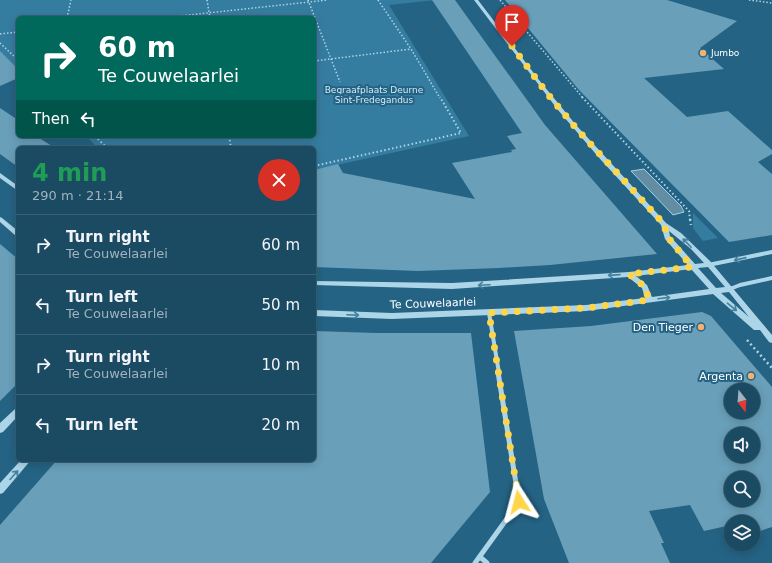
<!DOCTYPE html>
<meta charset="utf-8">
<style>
:root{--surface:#1b4a63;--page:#28546c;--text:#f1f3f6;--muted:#a0b3be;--line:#396278}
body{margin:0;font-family:"DejaVu Sans",sans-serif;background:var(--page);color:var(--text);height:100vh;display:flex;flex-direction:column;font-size:15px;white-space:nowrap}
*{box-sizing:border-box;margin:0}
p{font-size:13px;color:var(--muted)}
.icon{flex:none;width:22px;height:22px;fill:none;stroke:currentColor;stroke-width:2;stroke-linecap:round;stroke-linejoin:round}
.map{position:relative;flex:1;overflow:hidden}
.details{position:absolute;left:16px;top:146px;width:300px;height:316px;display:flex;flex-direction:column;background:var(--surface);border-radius:6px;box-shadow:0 2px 10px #0003,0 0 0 1px var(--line)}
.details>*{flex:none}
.guide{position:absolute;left:16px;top:16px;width:300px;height:122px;border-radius:6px;box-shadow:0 2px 10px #0003,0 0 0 1px var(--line);background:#00695c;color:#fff;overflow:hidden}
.needle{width:26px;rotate:163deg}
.fabs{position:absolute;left:724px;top:383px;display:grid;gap:8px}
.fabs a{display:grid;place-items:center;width:36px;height:36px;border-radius:50%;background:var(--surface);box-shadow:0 2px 10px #0003,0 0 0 1px var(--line);font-size:20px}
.pin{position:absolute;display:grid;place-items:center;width:34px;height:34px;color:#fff;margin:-41px -17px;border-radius:50% 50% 50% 0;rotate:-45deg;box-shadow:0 0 4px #0007}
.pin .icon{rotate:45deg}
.me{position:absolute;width:44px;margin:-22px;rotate:351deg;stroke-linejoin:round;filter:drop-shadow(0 0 3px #0008)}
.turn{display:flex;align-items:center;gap:14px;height:84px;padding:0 16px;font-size:18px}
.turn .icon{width:52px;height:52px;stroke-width:2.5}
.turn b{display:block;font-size:28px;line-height:34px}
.then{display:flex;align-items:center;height:38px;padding:0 16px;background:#0003;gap:8px;font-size:15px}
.round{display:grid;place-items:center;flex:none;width:42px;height:42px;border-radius:21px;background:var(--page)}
.overview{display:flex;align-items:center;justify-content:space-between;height:68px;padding:0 16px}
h1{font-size:24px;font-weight:600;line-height:30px;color:#1e9e55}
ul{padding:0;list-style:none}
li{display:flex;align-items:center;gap:12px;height:60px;padding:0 16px;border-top:1px solid var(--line)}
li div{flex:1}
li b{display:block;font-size:15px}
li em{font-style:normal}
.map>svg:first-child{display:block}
.green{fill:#357da0}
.water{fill:#628da3;stroke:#a1d2e9}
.building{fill:#699fb9;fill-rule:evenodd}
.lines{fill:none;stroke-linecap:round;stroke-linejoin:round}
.path-far2{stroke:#add5e8;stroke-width:1.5;stroke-dasharray:1.5 2;stroke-linecap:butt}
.path-far1{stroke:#add5e8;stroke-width:2;stroke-dasharray:1.5 2.5;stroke-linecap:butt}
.path{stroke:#add5e8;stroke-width:2.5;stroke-dasharray:2 3;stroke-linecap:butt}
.minor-far1{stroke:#add5e8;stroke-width:4}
.minor{stroke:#add5e8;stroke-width:5}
.tertiary{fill:#add5e8;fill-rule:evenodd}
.oneway{stroke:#46809d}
.route{stroke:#ffd54a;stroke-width:7;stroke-dasharray:0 12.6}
.poi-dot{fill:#f2b071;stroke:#246384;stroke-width:1.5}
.labels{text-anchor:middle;stroke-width:4;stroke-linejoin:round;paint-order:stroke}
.far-poi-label{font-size:9px;fill:#fff;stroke:#246384;text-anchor:start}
.far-park-label{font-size:9px;fill:#d1eaf6;stroke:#246384}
.street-label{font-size:11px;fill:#fff;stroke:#246384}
.poi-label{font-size:11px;fill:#fff;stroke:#246384;text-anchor:end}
</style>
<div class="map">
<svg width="772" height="563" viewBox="0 0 772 563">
<rect width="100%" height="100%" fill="#246384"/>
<!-- green -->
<g class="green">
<path d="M 0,0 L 436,0 L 389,5 L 469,136 L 314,170 L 314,148 L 98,148 L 86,136 L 314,136 L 314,18 L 18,18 L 18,69 L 0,52 Z"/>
<path d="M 693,213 L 718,238 L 703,241 L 693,228 Z"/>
</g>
<!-- water -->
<path class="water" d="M 644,169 L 681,206 L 684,212 L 673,215 L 631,171 Z"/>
<!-- building -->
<g class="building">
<path d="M 432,0 L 455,0 L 545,125 L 657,254 L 550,265 L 499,268 L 418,271 L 314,267 L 314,170 L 338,164 L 343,173 L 475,199 L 452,163 L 512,152 L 511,150 L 516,149 L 507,136 L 522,133 Z"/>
<path d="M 505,0 L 667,0 L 737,21 L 700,48 L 724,69 L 644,78 L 687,117 L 728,111 L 772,150 L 772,154 L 758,162 L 772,174 L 772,235 L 729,242 L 579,90 Z"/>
<path d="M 0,51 L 18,69 L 18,78 L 0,86 Z"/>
<path d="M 0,108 L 18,120 L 18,136 L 36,136 L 55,148 L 18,148 L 18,167 L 0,154 Z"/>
<path d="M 0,244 L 18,259 L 18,383 L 0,401 Z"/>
<path d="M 702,312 L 711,316 L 772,387 L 772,527 L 757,532 L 753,527 L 753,522 L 731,522 L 731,525 L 704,531 L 690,505 L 649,511 L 664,543 L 661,543 L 670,563 L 569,563 L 544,499 L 514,331 L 591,326 ZM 731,390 L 753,390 L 753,412 L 731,412 ZM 731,434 L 753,434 L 753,456 L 731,456 ZM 731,478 L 753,478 L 753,500 L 731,500 Z"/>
<path d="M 314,331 L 376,333 L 471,333 L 490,492 L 431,563 L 0,563 L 0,525 L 57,460 L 314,460 Z"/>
</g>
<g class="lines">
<!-- path-far2 -->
<g class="path-far2">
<path d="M 207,0 L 210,18"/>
<path d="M 308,0 L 340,82"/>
<path d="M 378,0 L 411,49 L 440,98"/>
<path d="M 500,0 L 583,98"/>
<path d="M 749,0 L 772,3"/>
<path d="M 67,18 L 71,0"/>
<path d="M 161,18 L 328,0"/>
<path d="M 0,34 L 18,32"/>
<path d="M 0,43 L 18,60"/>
<path d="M 314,61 L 411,49"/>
</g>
<!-- path-far1 -->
<g class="path-far1">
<path d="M 582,97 L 689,211 L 690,220"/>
<path d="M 95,136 L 107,148"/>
<path d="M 229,136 L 231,148"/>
<path d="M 314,166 L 461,133 L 440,97"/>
</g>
<!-- path -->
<g class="path">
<path d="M 690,219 L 691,225"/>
<path d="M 747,340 L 772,368"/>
</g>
<!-- minor-far1 -->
<g class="minor-far1">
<path d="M 708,265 L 772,252"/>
<path d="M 730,289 L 740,285 L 772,278"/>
<path d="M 489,313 L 499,373"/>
</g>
<!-- minor -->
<g class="minor">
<path d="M 480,557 L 487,563"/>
<path d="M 475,563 L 519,502 L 498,372"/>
</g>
<!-- tertiary -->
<g class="tertiary">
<path d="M 474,0 L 478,0 L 539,80 L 576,125 L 666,223 L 681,233 L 710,261 L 772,335 L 772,343 L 769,342 L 760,330 L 754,330 L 713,294 L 586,311 L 392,319 L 314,316 L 314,310 L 392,313 L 586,305 L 645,298 L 642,288 L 628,277 L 452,289 L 314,285 L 314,281 L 452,283 L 629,272 L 688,265 L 665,239 L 661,225 L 601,160 L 558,110 ZM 669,231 L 691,249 L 704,263 L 695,264 L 670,236 ZM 708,267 L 725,287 L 716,288 L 698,268 ZM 691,269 L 709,289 L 652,297 L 647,285 L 636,276 ZM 729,292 L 749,317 L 721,293 Z"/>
<path d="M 0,173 L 18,186 L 18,191 L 0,178 Z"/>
<path d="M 0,217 L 2,218 L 18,231 L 18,236 L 16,236 L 0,222 Z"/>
<path d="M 18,407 L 18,416 L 3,432 L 0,433 L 0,423 L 15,409 Z"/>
<path d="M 21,460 L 31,460 L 3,493 L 0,494 L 0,483 Z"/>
</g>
</g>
<!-- one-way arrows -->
<defs><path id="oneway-shaft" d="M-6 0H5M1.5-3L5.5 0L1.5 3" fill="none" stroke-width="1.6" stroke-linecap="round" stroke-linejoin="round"/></defs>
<g class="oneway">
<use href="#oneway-shaft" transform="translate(687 243) rotate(-134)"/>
<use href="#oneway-shaft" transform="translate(740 259) rotate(167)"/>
<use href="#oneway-shaft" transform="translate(614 275) rotate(176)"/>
<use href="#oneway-shaft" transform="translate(484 285) rotate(177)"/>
<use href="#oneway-shaft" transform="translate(664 298) rotate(-7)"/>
<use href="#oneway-shaft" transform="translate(732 307) rotate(40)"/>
<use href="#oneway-shaft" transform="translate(353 315) rotate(2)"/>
<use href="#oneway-shaft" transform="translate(14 475) rotate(-48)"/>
</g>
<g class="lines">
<!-- route -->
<path class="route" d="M 512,46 L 546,92 L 575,127 L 664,224 L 667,236 L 692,267 L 629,274 L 645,287 L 649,300 L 586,308 L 489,313 L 519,502"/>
</g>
<!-- markers -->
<g class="poi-dot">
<circle cx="703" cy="53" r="4"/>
<circle cx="701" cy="327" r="4"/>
<circle cx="751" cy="376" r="4"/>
</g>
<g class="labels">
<!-- far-poi labels -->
<g class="far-poi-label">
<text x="711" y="56">Jumbo</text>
</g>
<!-- far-park labels -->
<g class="far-park-label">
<text x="374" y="93">Begraafplaats Deurne<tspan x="374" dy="10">Sint-Fredegandus</tspan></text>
</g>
<!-- street labels -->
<g class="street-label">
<text transform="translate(433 303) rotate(-2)" y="4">Te Couwelaarlei</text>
</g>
<!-- poi labels -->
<g class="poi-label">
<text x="693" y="331">Den Tieger</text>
<text x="743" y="380">Argenta</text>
</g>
</g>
</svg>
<div class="fabs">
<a><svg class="needle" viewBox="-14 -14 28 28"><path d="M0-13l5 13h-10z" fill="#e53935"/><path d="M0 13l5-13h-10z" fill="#a0b3be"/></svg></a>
<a><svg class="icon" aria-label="sound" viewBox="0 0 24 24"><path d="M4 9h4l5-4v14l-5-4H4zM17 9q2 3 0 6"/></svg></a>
<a><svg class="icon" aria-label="search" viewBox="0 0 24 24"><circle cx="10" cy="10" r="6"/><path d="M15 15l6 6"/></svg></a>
<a><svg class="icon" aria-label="layers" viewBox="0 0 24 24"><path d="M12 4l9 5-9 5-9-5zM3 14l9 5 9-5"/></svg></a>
</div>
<div class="pin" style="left:512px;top:46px;background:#d93025"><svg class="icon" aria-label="arrive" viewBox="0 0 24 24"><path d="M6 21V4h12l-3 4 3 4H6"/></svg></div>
<svg class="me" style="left:519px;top:502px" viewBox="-20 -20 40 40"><path d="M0-17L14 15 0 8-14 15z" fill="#ffd54a" stroke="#fff" stroke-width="4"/></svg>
<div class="guide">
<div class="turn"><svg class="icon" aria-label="right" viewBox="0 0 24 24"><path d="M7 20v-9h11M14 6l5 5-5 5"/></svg><div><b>60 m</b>Te Couwelaarlei</div></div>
<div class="then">Then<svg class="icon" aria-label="left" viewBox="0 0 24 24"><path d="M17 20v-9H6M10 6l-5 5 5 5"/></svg></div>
</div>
<section class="details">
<div class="overview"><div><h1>4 min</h1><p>290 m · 21:14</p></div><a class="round" style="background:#d93025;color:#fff"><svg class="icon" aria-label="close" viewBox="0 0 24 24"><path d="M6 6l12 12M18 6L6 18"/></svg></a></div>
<ul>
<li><svg class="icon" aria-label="right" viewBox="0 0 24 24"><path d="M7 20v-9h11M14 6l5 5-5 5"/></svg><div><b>Turn right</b><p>Te Couwelaarlei</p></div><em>60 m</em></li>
<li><svg class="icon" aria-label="left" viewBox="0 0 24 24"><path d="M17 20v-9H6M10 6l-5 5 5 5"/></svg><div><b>Turn left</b><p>Te Couwelaarlei</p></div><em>50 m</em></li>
<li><svg class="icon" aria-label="right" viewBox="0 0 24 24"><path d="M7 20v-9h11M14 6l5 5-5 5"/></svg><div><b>Turn right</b><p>Te Couwelaarlei</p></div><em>10 m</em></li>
<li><svg class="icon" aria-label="left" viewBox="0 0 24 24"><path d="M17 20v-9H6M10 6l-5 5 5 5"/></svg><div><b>Turn left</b></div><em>20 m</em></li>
</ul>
</section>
</div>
